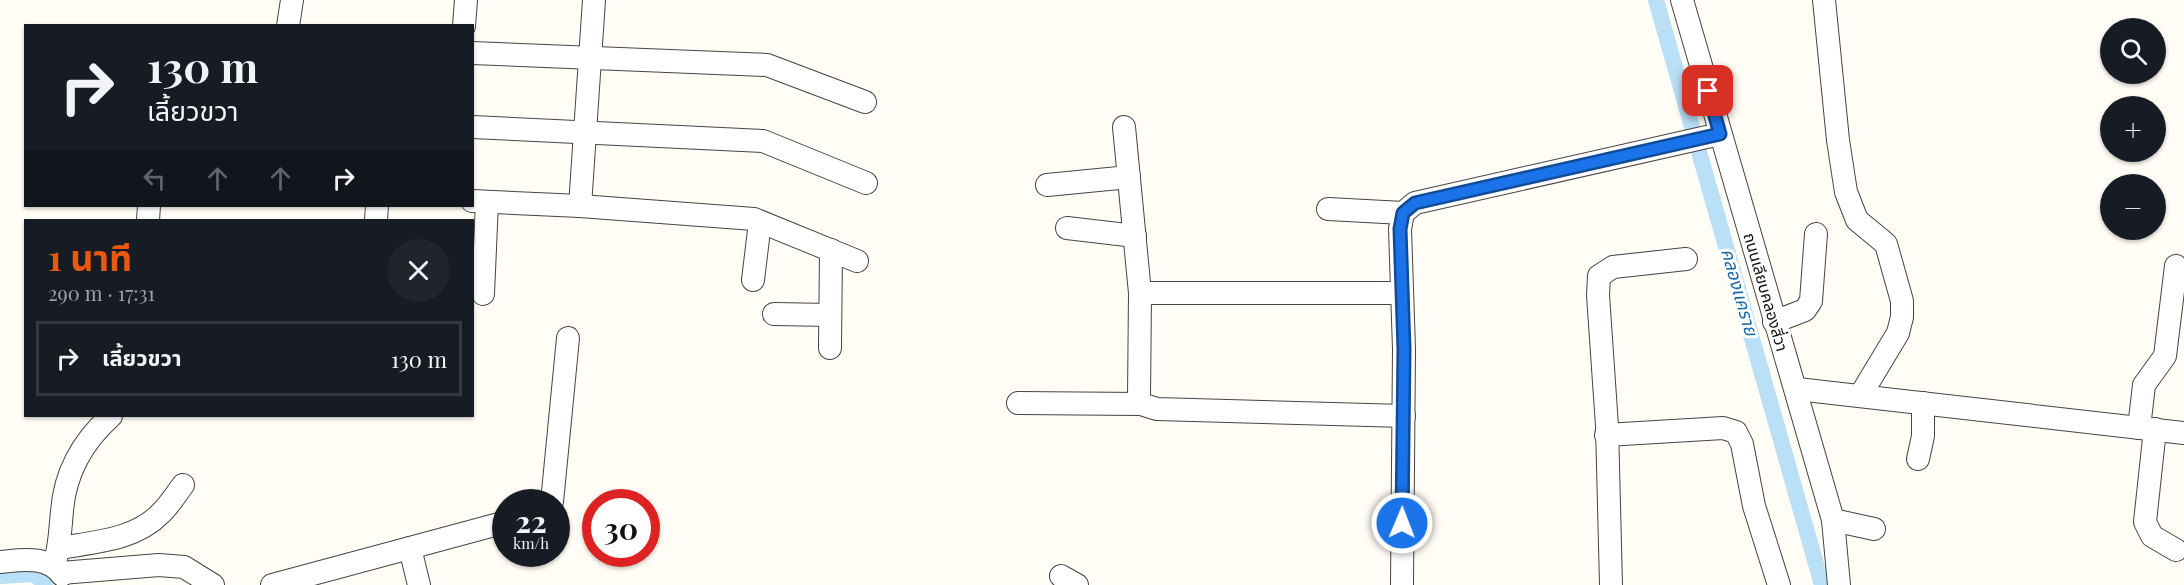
<!DOCTYPE html>
<html lang="th">
<meta charset="utf-8">
<style>
:root{--surface:#171b24;--page:#20242c;--text:#f1f3f6;--muted:#9ea1a6;--line:#363941;--accent:#ea580c}
body{margin:0;font-family:"Playfair Display","Noto Sans Thai",serif;background:var(--page);color:var(--text);height:100vh;display:flex;flex-direction:column;font-size:22px;white-space:nowrap}
*{box-sizing:border-box;margin:0}
p{font-size:20px;color:var(--muted)}
.icon{flex:none;width:33px;height:33px;fill:none;stroke:currentColor;stroke-width:2;stroke-linecap:round;stroke-linejoin:round}
.map{position:relative;flex:1;overflow:hidden}
.panel{position:absolute;left:24px;top:219px;width:450px;height:198px;display:flex;flex-direction:column;background:var(--surface);border-radius:0px;box-shadow:0 2px 4px #0004}
.panel>*{flex:none}
.hud{position:absolute;left:24px;top:24px;width:450px;height:183px;border-radius:0px;box-shadow:0 2px 4px #0004;background:#171b24;color:var(--text);overflow:hidden}
.controls{position:absolute;left:2100px;top:18px;display:grid;gap:12px}
.controls a{display:grid;place-items:center;width:66px;height:66px;border-radius:50%;background:var(--surface);box-shadow:0 2px 4px #0004;font-size:30px}
.speed{position:absolute;left:492px;top:489px;display:flex;gap:12px;font-size:30px;font-weight:700;text-align:center}
.speed>*{display:grid;place-content:center;width:78px;height:78px;border-radius:50%;background:var(--surface);box-shadow:0 2px 4px #0004;line-height:1}
.speed small{font-size:15px;font-weight:400}
.speed .limit{border:9px solid #d22;background:#fff;color:#111}
.pin{position:absolute;display:grid;place-items:center;width:51px;height:51px;color:#fff;margin:-26px;border-radius:12px;box-shadow:0 3px 9px #0006}
.me{position:absolute;width:66px;margin:-33px;rotate:1deg;stroke-linejoin:round;filter:drop-shadow(0 0 4px #0008)}
.turn{display:flex;align-items:center;gap:21px;height:126px;padding:0 24px;font-size:27px}
.turn .icon{width:78px;height:78px;stroke-width:2.5}
.turn b{display:block;font-size:42px;line-height:51px}
.lanes{display:flex;align-items:center;height:57px;padding:0 24px;background:#0003;justify-content:center;gap:30px;direction:ltr}
.lanes .off{opacity:.35}
.round{display:grid;place-items:center;flex:none;width:63px;height:63px;border-radius:32px;background:var(--page)}
.overview{display:flex;align-items:center;justify-content:space-between;height:102px;padding:0 24px}
h1{font-size:36px;font-weight:700;line-height:45px;color:var(--accent)}
ul{padding:0;list-style:none}
li{display:flex;align-items:center;gap:18px;height:75px;margin:0 12px 9px;padding:0 12px;border:3px solid var(--line);border-radius:0px}
li div{flex:1}
li b{display:block;font-size:22px}
li em{font-style:normal}
.map>svg:first-child{display:block}
.lines{fill:none;stroke-linecap:round;stroke-linejoin:round}
.canal{stroke:#b9e0f7;stroke-width:16}
.minor-casing{stroke:#444;stroke-width:24}
.minor{stroke:#fff;stroke-width:22}
.route-casing{stroke:#114b97;stroke-width:15}
.route{stroke:#1a73e8;stroke-width:10}
.labels{text-anchor:middle;stroke-width:6;stroke-linejoin:round;paint-order:stroke}
.street-label{font-size:16px;fill:#111;stroke:#fff}
.water-label{font-size:18px;font-style:italic;fill:#1768a6;stroke:#fff}
</style>
<div class="map">
<svg width="2184" height="585" viewBox="0 0 2184 585">
<rect width="100%" height="100%" fill="#fffdf5"/>
<g class="lines">
<!-- canal -->
<g class="canal">
<path d="M 1656,0 L 1822,585"/>
<path d="M 0,576 L 35,574 L 45,585"/>
</g>
<defs>
<g id="minor">
<path d="M 1682,0 L 1833,520 L 1839,585"/>
<path d="M 1824,0 L 1838,140 L 1846,192 L 1857,220 L 1886,244 L 1902,301 L 1902,317 L 1898,333 L 1860,396"/>
<path d="M 288,26 L 292,0"/>
<path d="M 464,26 L 466,0"/>
<path d="M 472,53 L 767,65 L 865,102"/>
<path d="M 472,127 L 763,141 L 866,183"/>
<path d="M 1124,127 L 1140,293 L 1139,397 L 1141,404 L 1157,409 L 1404,416"/>
<path d="M 1047,185 L 1129,177"/>
<path d="M 472,201 L 580,206 L 754,219 L 857,261"/>
<path d="M 580,206 L 594,0"/>
<path d="M 1328,209 L 1403,213"/>
<path d="M 148,220 L 149,206"/>
<path d="M 376,220 L 377,206"/>
<path d="M 1067,228 L 1135,236"/>
<path d="M 753,280 L 760,222"/>
<path d="M 1140,293 L 1401,293"/>
<path d="M 483,294 L 487,202"/>
<path d="M 774,314 L 830,315"/>
<path d="M 1774,322 L 1805,310 L 1811,301 L 1816,234"/>
<path d="M 830,348 L 831,250"/>
<path d="M 1797,389 L 2184,433"/>
<path d="M 1018,403 L 1141,404"/>
<path d="M 2139,428 L 2144,385 L 2165,356 L 2176,266"/>
<path d="M 2155,429 L 2145,522 L 2152,536 L 2176,550"/>
<path d="M 1606,435 L 1723,428 L 1736,432 L 1742,444 L 1754,506 L 1779,585"/>
<path d="M 1918,459 L 1923,436 L 1923,403"/>
<path d="M 552,502 L 568,338"/>
<path d="M 1833,520 L 1874,529"/>
<path d="M 60,548 C 94,542 135,540 160,514 C 169,506 176,494 183,485"/>
<path d="M 410,548 L 419,585"/>
<path d="M 0,562 C 22,560 48,555 62,575"/>
<path d="M 54,566 C 60,547 60,531 62,511 C 65,472 82,442 111,416"/>
<path d="M 61,573 L 159,565 L 184,567 L 213,585"/>
<path d="M 1061,576 L 1077,585"/>
<path d="M 272,585 L 506,522"/>
<path d="M 1402,585 L 1404,349 L 1400,229 L 1403,213 L 1415,203 L 1720,134"/>
<path d="M 1611,585 L 1607,426 L 1598,295 L 1599,276 L 1613,267 L 1686,259"/>
</g>
</defs>
<!-- minor casing -->
<use href="#minor" class="minor-casing"/>
<!-- minor -->
<use href="#minor" class="minor"/>
</g>
<g class="lines">
<defs>
<path id="route" d="M 1402,523 L 1404,349 L 1400,229 L 1403,213 L 1415,203 L 1720,134 L 1708,91"/>
</defs>
<!-- route casing -->
<use href="#route" class="route-casing"/>
<!-- route -->
<use href="#route" class="route"/>
</g>
<g class="labels">
<!-- street labels -->
<g class="street-label">
<text transform="translate(1766 292) rotate(74)" y="6">ถนนเลียบคลองสี่วา</text>
</g>
<!-- water labels -->
<g class="water-label">
<text transform="translate(1739 292) rotate(74)" y="6">คลองเเคราย</text>
</g>
</g>
</svg>
<div class="controls">
<a><svg class="icon" aria-label="search" viewBox="0 0 24 24"><circle cx="10" cy="10" r="6"/><path d="M15 15l6 6"/></svg></a>
<a>+</a>
<a>−</a>
</div>
<div class="speed"><div>22<small>km/h</small></div><div class="limit">30</div></div>
<div class="pin" style="left:1708px;top:91px;background:#d93025"><svg class="icon" aria-label="arrive" viewBox="0 0 24 24"><path d="M6 21V4h12l-3 4 3 4H6"/></svg></div>
<svg class="me" style="left:1402px;top:523px" viewBox="-20 -20 40 40"><circle r="17" fill="#1a73e8" stroke="#fff" stroke-width="3"/><path d="M0-11L8 9 0 5-8 9z" fill="#fff"/></svg>
<div class="hud">
<div class="turn"><svg class="icon" aria-label="right" viewBox="0 0 24 24"><path d="M7 20v-9h11M14 6l5 5-5 5"/></svg><div><b>130 m</b>เลี้ยวขวา</div></div>
<div class="lanes"><svg class="icon off" aria-label="left" viewBox="0 0 24 24"><path d="M17 20v-9H6M10 6l-5 5 5 5"/></svg><svg class="icon off" aria-label="ahead" viewBox="0 0 24 24"><path d="M12 20V5M6 11l6-6 6 6"/></svg><svg class="icon off" aria-label="ahead" viewBox="0 0 24 24"><path d="M12 20V5M6 11l6-6 6 6"/></svg><svg class="icon" aria-label="right" viewBox="0 0 24 24"><path d="M7 20v-9h11M14 6l5 5-5 5"/></svg></div>
</div>
<section class="panel">
<div class="overview"><div><h1>1 นาที</h1><p>290 m · 17:31</p></div><a class="round"><svg class="icon" aria-label="close" viewBox="0 0 24 24"><path d="M6 6l12 12M18 6L6 18"/></svg></a></div>
<ul>
<li><svg class="icon" aria-label="right" viewBox="0 0 24 24"><path d="M7 20v-9h11M14 6l5 5-5 5"/></svg><div><b>เลี้ยวขวา</b></div><em>130 m</em></li>
</ul>
</section>
</div>
